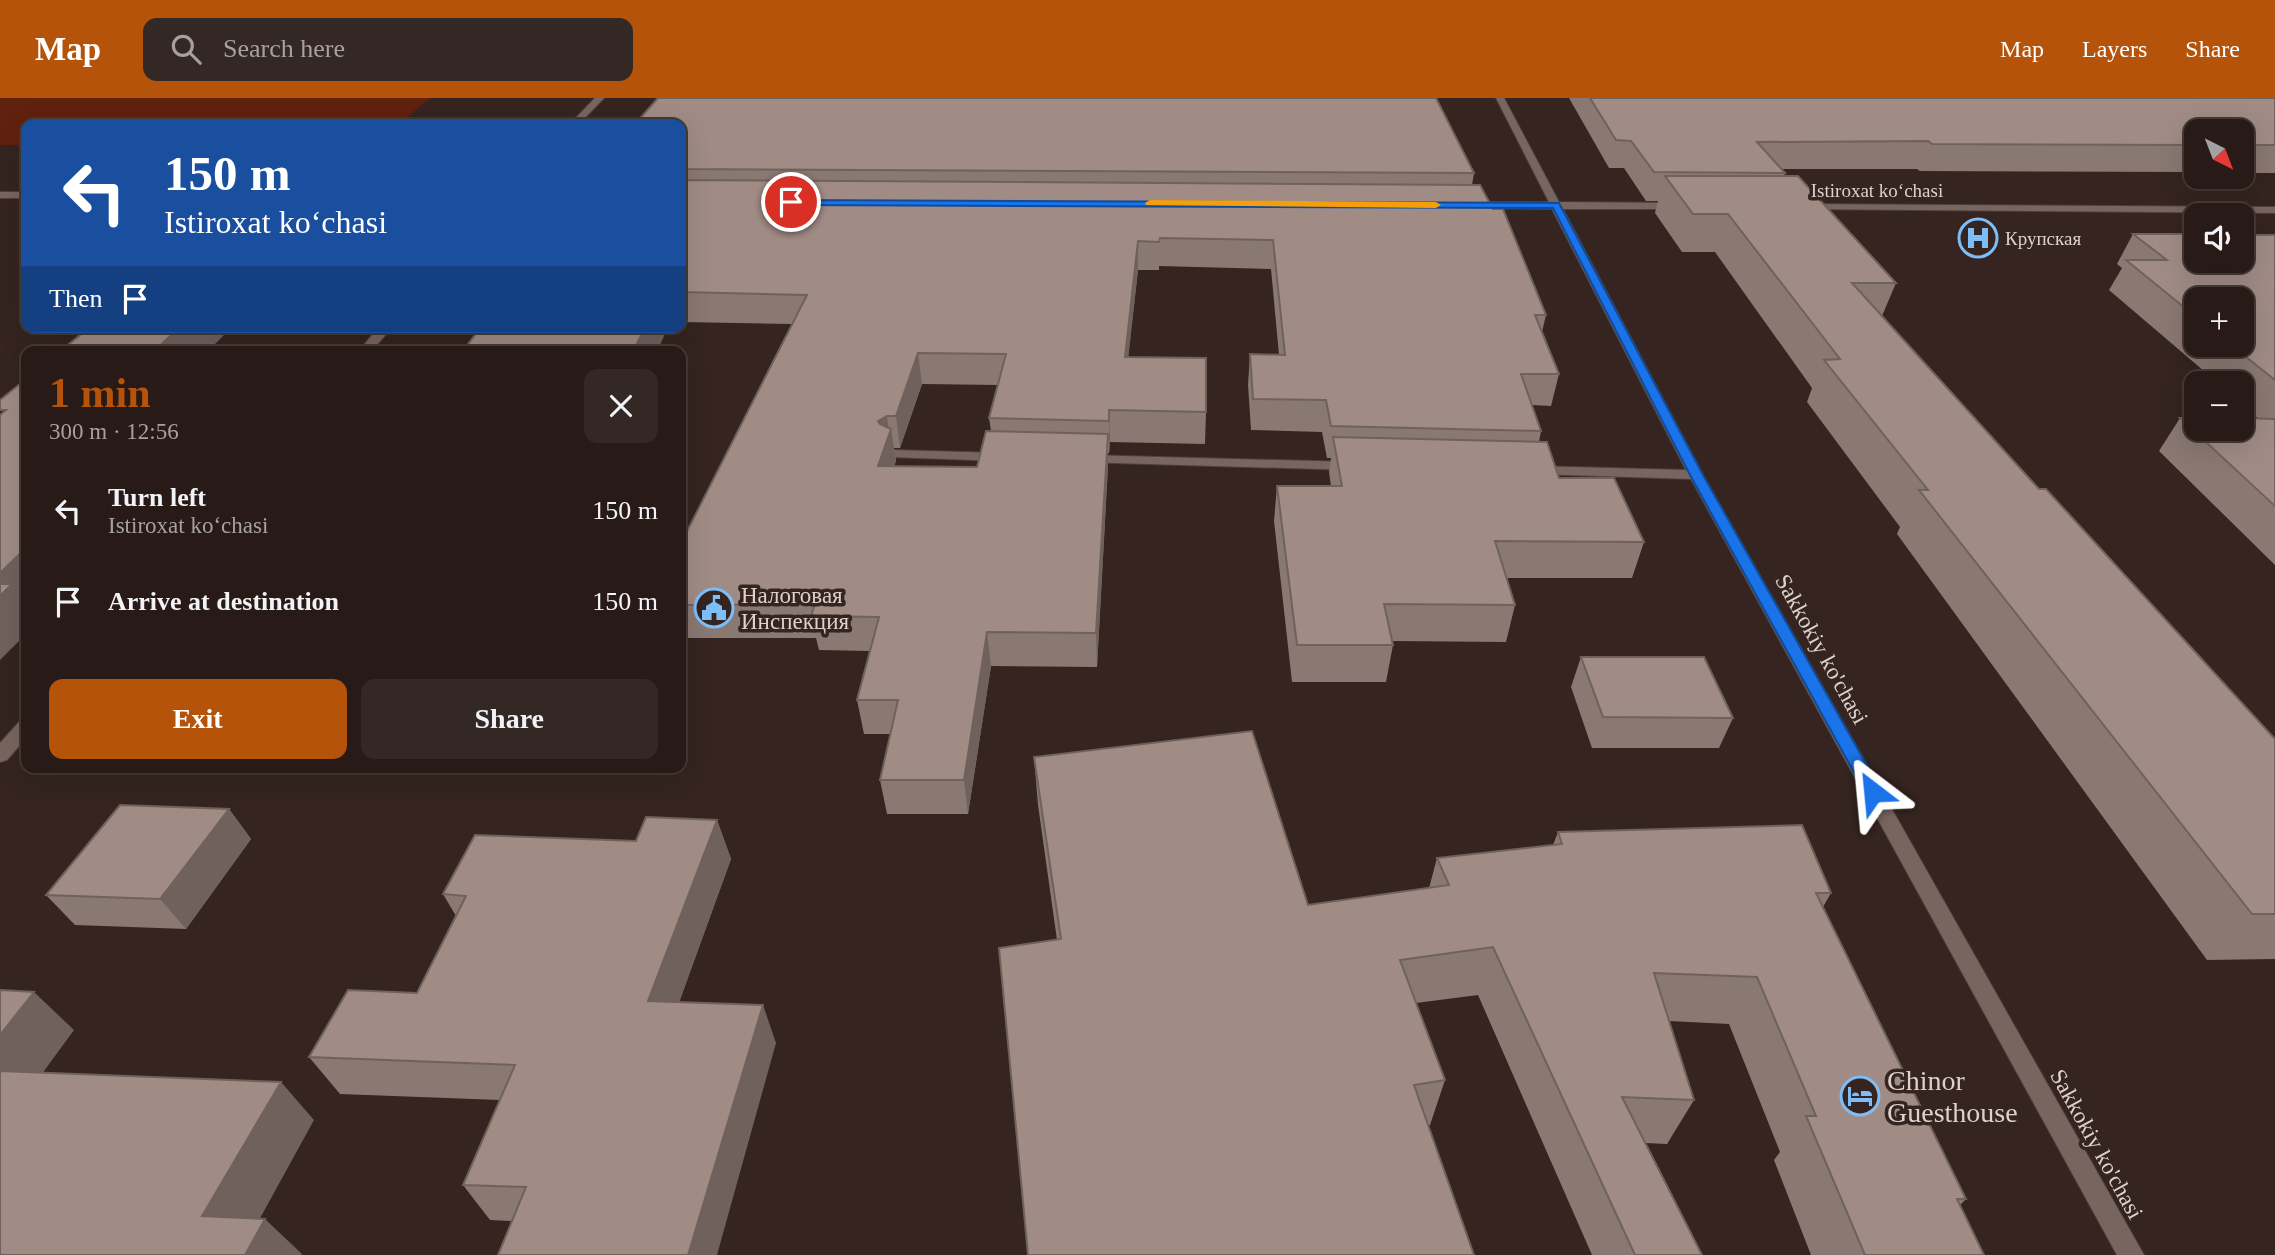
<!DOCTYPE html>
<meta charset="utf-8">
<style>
:root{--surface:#281b17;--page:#342824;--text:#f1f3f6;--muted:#a5a1a1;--line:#443936;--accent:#b45309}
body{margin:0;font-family:Georgia,serif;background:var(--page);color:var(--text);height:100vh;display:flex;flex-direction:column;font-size:26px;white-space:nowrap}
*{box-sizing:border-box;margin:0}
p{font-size:23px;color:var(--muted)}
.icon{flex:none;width:38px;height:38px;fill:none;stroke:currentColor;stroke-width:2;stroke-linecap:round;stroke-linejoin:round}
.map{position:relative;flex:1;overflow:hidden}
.sheet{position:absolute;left:21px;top:248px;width:665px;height:427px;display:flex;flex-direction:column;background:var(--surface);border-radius:14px;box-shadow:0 7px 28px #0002,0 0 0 2px var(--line)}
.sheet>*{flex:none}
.hud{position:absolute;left:21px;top:21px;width:665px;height:214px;border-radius:14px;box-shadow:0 7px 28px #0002,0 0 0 2px var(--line);background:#1a4fa0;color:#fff;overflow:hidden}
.needle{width:46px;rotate:138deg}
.buttons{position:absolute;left:2184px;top:21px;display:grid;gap:14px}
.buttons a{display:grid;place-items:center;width:70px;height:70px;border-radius:14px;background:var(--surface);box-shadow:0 7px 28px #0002,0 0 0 2px var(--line);font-size:35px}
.pin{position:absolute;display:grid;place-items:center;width:60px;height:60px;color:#fff;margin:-30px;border:4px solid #fff;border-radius:50%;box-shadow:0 2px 7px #0007}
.me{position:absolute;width:77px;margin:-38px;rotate:331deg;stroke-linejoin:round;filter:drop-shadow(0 0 5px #0008)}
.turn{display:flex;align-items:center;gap:24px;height:147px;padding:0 28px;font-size:32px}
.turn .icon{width:91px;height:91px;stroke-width:2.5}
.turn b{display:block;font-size:49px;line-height:60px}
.then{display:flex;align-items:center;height:66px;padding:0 28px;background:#0003;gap:14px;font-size:26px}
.round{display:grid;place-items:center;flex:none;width:74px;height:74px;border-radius:14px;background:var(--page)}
.summary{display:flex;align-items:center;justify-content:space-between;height:119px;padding:0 28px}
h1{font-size:42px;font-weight:800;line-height:52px;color:var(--accent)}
.action{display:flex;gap:14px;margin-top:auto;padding:14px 28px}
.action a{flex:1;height:80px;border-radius:14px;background:var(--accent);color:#fff;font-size:28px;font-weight:800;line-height:80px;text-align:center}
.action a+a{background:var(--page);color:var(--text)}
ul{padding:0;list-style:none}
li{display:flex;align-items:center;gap:21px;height:91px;padding:0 28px}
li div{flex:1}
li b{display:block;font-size:26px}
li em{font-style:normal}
header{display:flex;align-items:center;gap:42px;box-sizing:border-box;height:98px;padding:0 35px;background:var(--accent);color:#fff}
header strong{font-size:33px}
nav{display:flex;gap:38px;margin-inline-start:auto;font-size:24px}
.search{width:490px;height:63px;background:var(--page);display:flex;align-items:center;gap:18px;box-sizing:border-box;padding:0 24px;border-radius:14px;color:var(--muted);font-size:26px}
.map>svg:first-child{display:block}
.green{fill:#60210e}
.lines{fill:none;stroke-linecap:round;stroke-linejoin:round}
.minor-casing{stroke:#4e403c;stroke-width:2}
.minor{fill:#79655f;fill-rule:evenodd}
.wall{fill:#8a7872;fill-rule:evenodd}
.shaded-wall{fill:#70615d}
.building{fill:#a08b85;stroke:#70615d;stroke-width:2}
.route{fill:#1a73e8;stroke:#114b97;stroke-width:2}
.slow{fill:#f59e0b}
.labels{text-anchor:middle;stroke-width:7;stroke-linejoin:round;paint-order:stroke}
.far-street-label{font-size:19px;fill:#ddd1ce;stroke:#35241f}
.far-poi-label{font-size:19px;fill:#ddd1ce;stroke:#35241f;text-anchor:start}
.poi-label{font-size:23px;fill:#ddd1ce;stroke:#35241f;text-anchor:start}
.street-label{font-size:23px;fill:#ddd1ce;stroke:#35241f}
.near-poi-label{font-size:28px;fill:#ddd1ce;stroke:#35241f;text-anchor:start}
</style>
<header>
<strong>Map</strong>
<div class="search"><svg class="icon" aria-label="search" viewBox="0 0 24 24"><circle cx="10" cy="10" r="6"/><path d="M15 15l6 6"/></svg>Search here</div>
<nav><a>Map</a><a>Layers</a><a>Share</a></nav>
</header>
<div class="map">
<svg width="2275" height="1157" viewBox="0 0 2275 1157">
<rect width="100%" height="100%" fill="#35241f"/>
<!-- green -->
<path class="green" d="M 0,0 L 430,0 L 399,26 L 26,26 L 26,47 L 0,47 Z"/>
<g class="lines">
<defs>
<g id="minor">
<path d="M 595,0 L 604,0 L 579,26 L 570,26 Z"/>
<path d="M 1496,0 L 1504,0 L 1559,104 L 1680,105 L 1685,108 L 1680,111 L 1563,111 L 1703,377 L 2144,1157 L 2117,1157 L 1691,381 L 1534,376 L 1527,372 L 1534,368 L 1686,372 L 1552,111 L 1467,110 L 1462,107 L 1467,104 L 1549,104 Z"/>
<rect x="0" y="94" width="26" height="6"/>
<path d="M 1803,106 L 2275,109 L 2275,115 L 1799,111 L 1798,109 Z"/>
<path d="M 379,229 L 392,229 L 371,254 L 358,254 Z"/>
<path d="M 893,352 L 1002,355 L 1009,359 L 1002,363 L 888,359 L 888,353 Z"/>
<path d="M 1086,357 L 1352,364 L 1359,368 L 1352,372 L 1081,364 L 1079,361 Z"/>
<path d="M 26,622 L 26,640 L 7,662 L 0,664 L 0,645 L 20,623 Z"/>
</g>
</defs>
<!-- minor casing -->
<use href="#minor" class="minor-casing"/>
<!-- minor -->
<use href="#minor" class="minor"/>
</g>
<!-- wall -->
<g class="wall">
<path d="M 1569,0 L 2275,0 L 2275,75 L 2242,75 L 2242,33 L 2196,33 L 2196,74 L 1920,73 L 1917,71 L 1782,71 L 1785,75 L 1784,78 L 1896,185 L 1882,218 L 2039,391 L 2275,641 L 2275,861 L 2207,862 L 1897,436 L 1900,429 L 1807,304 L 1812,290 L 1715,154 L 1682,154 L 1655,115 L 1658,103 L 1646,103 L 1624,70 L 1609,70 Z"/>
<path d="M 681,26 L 1474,75 L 1472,87 L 1546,217 L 1542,234 L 1559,276 L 1551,308 L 1532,307 L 1541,333 L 1539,344 L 1559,380 L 1644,444 L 1632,480 L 1507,480 L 1515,507 L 1506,544 L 1392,543 L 1393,547 L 1386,584 L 1292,584 L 1274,423 L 1277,388 L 1331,388 L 1329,374 L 1331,360 L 1327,360 L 1322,334 L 1251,332 L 1248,287 L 1250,256 L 1279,257 L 1271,171 L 1159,168 L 1159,172 L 1138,172 L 1128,259 L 1206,314 L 1205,346 L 1110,344 L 1109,355 L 1108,355 L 1108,368 L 1097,569 L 991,568 L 968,716 L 887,716 L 880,682 L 891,636 L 864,636 L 857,602 L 870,553 L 819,552 L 816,540 L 681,540 L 681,445 L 792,226 L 681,224 ZM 922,286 L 998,287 L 989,320 L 991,333 L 977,369 L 894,368 L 896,363 L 894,350 L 900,350 Z"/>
<path d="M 2133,136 L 2275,137 L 2275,467 L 2159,353 L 2180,320 L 2259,321 L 2242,306 L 2242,285 L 2218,285 L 2109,192 L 2122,170 L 2117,166 ZM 2196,201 L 2242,247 L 2196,247 Z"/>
<path d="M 1581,559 L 1733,620 L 1719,650 L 1592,650 L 1571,589 Z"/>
<path d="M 1034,659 L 1308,807 L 1429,790 L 1437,760 L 1553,747 L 1558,734 L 1831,795 L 1823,809 L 1966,1101 L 1960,1107 L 1984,1157 L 1811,1157 L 1774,1062 L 1780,1054 L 1729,926 L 1669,923 L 1694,1002 L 1667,1046 L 1646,1045 L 1702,1157 L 1592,1157 L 1478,897 L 1416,905 L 1445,982 L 1430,1027 L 1428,1028 L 1057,842 L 1038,707 Z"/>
<path d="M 229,711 L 251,741 L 186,831 L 75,827 L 46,797 Z"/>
<path d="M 717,722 L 731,761 L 679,904 L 776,945 L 512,1123 L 490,1122 L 463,1087 L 500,1002 L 340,996 L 309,959 L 417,895 L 456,818 L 443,796 Z"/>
</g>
<!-- shaded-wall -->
<g class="shaded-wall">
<path d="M 1138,143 L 1138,172 L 1125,290 L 1125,259 Z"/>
<path d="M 180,229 L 232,229 L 207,254 L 153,254 Z"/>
<path d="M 645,229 L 668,229 L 657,254 L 633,254 Z"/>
<path d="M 918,255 L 922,286 L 900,350 L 896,318 Z"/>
<path d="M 1109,312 L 1110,344 L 1109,355 Z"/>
<path d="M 887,318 L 889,335 L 891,331 L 896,363 L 883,401 L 878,368 L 878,323 Z"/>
<path d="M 1108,336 L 1108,368 L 1097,569 L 1096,535 Z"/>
<path d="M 26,450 L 26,536 L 0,562 L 0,475 Z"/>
<path d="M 987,534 L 991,568 L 968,716 L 964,682 Z"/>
<path d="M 229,711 L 251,741 L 186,831 L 160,801 Z"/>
<path d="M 717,722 L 731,761 L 666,941 L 648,903 Z"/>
<path d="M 34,894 L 74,932 L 17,1010 L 0,995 L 0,937 Z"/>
<path d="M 763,907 L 776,945 L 717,1157 L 688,1157 Z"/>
<path d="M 281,984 L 314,1022 L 242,1153 L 202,1118 Z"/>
<path d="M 265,1121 L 302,1156 L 301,1157 L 245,1157 Z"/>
</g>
<!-- building -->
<g class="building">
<path d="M 658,0 L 1436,0 L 1474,75 L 681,71 L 681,26 L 635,26 Z"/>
<path d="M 1590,0 L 2275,0 L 2275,47 L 2242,47 L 2242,33 L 2196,33 L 2196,47 L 1932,46 L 1928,43 L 1757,44 L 1785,75 L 1654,74 L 1631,43 L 1616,42 Z"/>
<path d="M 1665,78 L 1798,78 L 1896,185 L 1852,185 L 2039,391 L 2046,391 L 2275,641 L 2275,816 L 2252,816 L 1919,392 L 1928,392 L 1824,262 L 1840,261 L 1728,116 L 1693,116 Z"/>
<path d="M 681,82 L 1480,87 L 1493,111 L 1503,111 L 1546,217 L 1535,217 L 1559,276 L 1521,276 L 1541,333 L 1331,328 L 1326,302 L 1253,301 L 1250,256 L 1285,257 L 1273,142 L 1160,140 L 1159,144 L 1138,143 L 1125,259 L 1206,260 L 1206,314 L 1109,312 L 1109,323 L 989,320 L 1006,256 L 918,255 L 896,318 L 887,318 L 878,323 L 880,326 L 891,331 L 878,368 L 977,369 L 986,333 L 1108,336 L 1096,535 L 987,534 L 964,682 L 880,682 L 898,602 L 857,602 L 879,519 L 811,518 L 815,506 L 681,507 L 681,445 L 807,197 L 681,194 Z"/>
<path d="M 2133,136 L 2196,136 L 2196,163 L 2242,163 L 2242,137 L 2275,137 L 2275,282 L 2231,247 L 2242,247 L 2242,201 L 2196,201 L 2196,219 L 2126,162 L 2167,162 Z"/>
<path d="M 90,229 L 180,229 L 153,254 L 59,254 Z"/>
<path d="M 481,229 L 645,229 L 633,254 L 462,254 Z"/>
<path d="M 26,281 L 26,450 L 0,475 L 0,317 L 6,312 L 0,312 L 0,302 Z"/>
<path d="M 2180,320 L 2196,320 L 2196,331 L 2242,331 L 2242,320 L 2275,321 L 2275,408 Z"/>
<path d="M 1333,339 L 1547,344 L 1559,380 L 1614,380 L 1644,444 L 1495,443 L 1515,507 L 1384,506 L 1393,547 L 1297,547 L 1277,388 L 1342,388 Z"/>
<path d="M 0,486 L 12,486 L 0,498 Z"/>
<path d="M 1581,559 L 1704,559 L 1733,620 L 1603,619 Z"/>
<path d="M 1252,633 L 1308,807 L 1449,787 L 1437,760 L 1562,746 L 1558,734 L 1802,727 L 1831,795 L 1816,795 L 1966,1101 L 1957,1101 L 1984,1157 L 1865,1157 L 1806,1018 L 1816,1018 L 1757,879 L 1654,875 L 1694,1002 L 1622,999 L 1702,1157 L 1635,1157 L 1493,849 L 1400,862 L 1445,982 L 1414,987 L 1474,1157 L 1028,1157 L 999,850 L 1061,841 L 1034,659 Z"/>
<path d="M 120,707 L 229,711 L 160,801 L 46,797 Z"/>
<path d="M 646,719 L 717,722 L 648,903 L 763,907 L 688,1157 L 498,1157 L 526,1089 L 463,1087 L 515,967 L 309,959 L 348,892 L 417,895 L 466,798 L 443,796 L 475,737 L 636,743 Z"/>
<path d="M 0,892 L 34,894 L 0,937 Z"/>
<path d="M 0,973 L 281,984 L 202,1118 L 265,1121 L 245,1157 L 0,1157 Z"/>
</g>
<!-- route -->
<path class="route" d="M 788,102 L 1559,105 L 1703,377 L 1882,694 L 1879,698 L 1867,698 L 1690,377 L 1553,110 L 791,107 L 786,104 Z"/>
<!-- slow -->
<path class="slow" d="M 1150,102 L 1436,104 L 1441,107 L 1436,110 L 1146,107 L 1145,105 Z"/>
<!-- icons -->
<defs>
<symbol id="hospital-ring" viewBox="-11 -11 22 22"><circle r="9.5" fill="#35241f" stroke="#7dbef9" stroke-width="1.5"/><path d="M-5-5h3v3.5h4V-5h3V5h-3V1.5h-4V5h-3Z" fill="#7dbef9"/></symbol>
<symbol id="civic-ring" viewBox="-11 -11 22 22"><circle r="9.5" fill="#35241f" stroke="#7dbef9" stroke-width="1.5"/><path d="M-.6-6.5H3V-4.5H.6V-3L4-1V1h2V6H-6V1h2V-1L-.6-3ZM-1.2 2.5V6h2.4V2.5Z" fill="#7dbef9"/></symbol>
<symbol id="hotel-ring" viewBox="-11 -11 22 22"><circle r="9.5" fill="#35241f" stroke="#7dbef9" stroke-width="1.5"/><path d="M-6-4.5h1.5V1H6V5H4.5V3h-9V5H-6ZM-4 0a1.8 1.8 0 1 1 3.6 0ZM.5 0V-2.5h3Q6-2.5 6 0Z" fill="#7dbef9"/></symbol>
</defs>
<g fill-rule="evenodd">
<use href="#hospital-ring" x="1956" y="118" width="44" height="44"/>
<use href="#civic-ring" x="692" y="488" width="44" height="44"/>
<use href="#hotel-ring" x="1838" y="976" width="44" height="44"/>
</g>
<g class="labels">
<!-- far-street labels -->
<g class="far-street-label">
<text x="1877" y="99">Istiroxat koʻchasi</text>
</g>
<!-- far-poi labels -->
<g class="far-poi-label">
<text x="2005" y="147">Крупская</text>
</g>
<!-- poi labels -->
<g class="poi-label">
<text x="741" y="505">Налоговая<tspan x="741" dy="26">Инспекция</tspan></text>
</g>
<!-- street labels -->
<g class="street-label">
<text transform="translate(1822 551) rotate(61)" y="8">Sakkokiy ko'chasi</text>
<text transform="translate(2097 1046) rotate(61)" y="8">Sakkokiy ko'chasi</text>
</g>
<!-- near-poi labels -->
<g class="near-poi-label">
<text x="1887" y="992">Chinor<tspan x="1887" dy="32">Guesthouse</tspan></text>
</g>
</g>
</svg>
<div class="buttons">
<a><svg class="needle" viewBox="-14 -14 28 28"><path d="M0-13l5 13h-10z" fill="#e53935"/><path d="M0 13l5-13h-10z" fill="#a5a1a1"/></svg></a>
<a><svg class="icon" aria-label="sound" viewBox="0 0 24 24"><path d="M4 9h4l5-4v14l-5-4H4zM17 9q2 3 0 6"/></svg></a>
<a>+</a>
<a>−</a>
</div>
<div class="pin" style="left:791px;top:104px;background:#d93025"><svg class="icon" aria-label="arrive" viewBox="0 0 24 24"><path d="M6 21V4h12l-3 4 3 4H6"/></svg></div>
<svg class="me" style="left:1873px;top:694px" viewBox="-20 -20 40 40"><path d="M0-17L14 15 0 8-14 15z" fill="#1a73e8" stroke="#fff" stroke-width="4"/></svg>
<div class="hud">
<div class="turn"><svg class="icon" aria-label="left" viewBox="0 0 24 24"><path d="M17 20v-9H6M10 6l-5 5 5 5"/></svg><div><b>150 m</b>Istiroxat koʻchasi</div></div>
<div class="then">Then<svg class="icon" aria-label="arrive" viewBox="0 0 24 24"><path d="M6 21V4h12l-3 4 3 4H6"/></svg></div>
</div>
<section class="sheet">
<div class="summary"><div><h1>1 min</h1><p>300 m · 12:56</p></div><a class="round"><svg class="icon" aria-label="close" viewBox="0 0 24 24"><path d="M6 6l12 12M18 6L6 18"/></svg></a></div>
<ul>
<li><svg class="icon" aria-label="left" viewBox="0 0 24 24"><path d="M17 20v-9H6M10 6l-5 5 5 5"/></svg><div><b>Turn left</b><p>Istiroxat koʻchasi</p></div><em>150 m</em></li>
<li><svg class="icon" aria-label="arrive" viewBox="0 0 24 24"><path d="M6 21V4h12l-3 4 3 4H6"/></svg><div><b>Arrive at destination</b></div><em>150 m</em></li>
</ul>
<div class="action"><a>Exit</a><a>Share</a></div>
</section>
</div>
